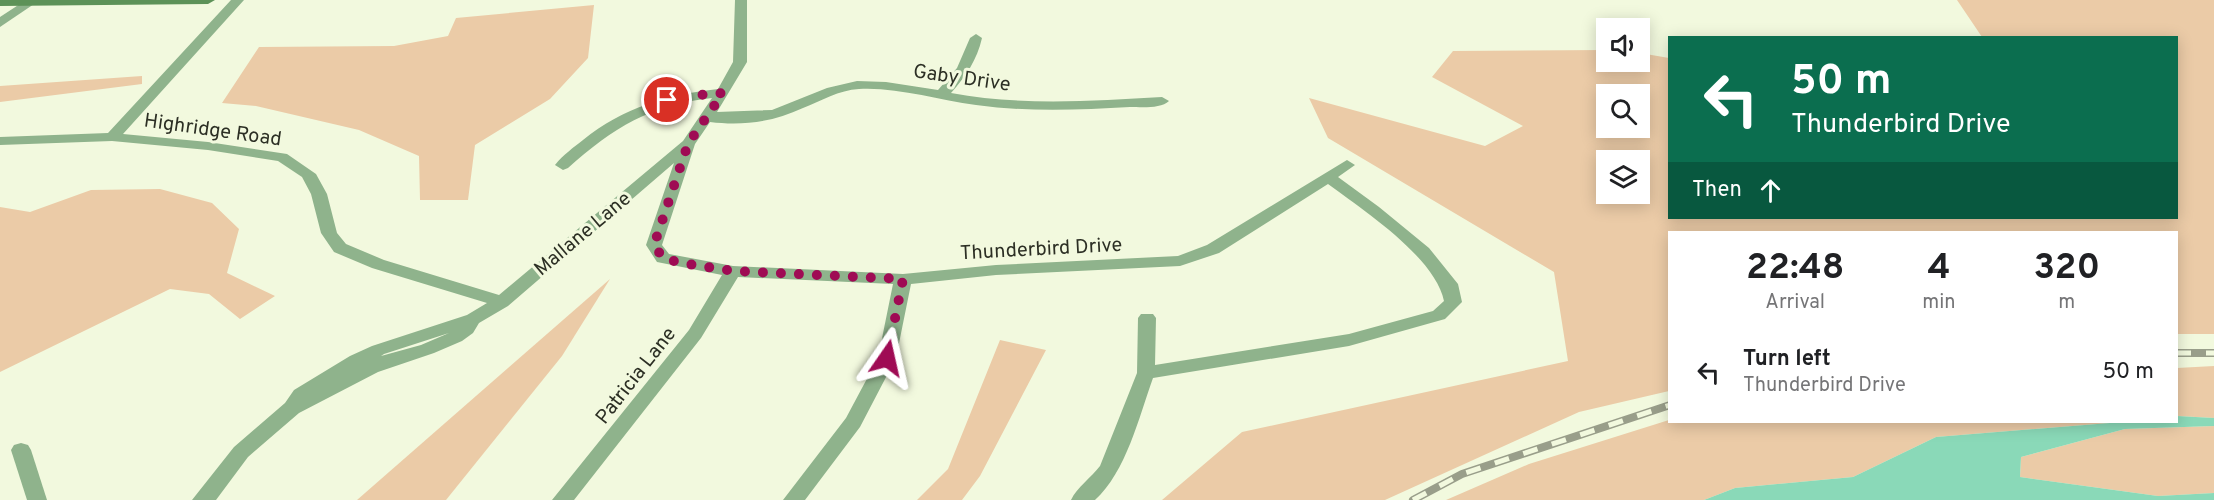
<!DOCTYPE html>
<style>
:root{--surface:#fff;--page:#f6f6f6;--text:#202124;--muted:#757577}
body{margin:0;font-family:Overpass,sans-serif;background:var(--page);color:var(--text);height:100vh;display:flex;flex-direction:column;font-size:22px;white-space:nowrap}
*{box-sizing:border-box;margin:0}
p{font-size:20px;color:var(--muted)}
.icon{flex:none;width:33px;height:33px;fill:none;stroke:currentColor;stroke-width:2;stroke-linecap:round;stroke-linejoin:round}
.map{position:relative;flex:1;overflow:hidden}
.panel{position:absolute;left:1668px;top:231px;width:510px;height:192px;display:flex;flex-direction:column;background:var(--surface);border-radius:0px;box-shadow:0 3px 15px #0003}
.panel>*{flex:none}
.banner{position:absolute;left:1668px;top:36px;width:510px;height:183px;border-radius:0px;box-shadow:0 3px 15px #0003;background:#0b6e4f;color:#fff;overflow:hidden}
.buttons{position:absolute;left:1596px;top:18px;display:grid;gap:12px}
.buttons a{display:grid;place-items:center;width:54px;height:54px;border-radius:0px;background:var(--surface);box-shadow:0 3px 15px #0003;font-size:30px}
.pin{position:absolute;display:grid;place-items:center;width:51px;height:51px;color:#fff;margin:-26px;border:3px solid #fff;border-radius:50%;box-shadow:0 2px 6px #0007}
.me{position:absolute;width:66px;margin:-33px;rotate:11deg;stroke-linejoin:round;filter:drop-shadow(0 0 4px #0008)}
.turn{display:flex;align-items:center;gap:21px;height:126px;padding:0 24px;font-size:27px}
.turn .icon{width:78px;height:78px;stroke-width:2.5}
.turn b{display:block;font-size:42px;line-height:51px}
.then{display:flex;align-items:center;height:57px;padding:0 24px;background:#0003;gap:12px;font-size:22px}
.eta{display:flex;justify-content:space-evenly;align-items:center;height:102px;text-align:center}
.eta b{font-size:36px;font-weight:700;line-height:42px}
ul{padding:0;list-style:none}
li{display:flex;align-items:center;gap:18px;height:78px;padding:0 24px}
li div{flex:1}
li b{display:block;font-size:22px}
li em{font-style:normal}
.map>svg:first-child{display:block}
.green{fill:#ebcba7;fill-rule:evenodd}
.water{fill:#8ad9b8}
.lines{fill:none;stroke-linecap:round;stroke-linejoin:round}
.street{fill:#8fb38c;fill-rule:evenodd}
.secondary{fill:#5d9258;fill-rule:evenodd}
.rail-casing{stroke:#999e8a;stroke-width:8}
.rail{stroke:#f2f9de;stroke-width:5;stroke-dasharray:15;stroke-linecap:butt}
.route{stroke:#9f0b54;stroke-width:10;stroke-dasharray:0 18}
.labels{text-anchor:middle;stroke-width:6;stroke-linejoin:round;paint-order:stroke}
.street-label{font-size:20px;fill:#2c2f24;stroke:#f2f9de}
</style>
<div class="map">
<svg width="2214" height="500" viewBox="0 0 2214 500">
<rect width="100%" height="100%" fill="#f2f9de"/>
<!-- green -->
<g class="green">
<path d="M 1957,0 L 2214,0 L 2214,334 L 2177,334 L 2176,232 L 1670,232 L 1669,391 L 1579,412 L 1385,500 L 1162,500 L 1242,432 L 1568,361 L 1554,272 L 1328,138 L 1309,98 L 1485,146 L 1523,126 L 1432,77 L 1453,51 L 1606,50 L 1606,62 L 1640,62 L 1640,53 L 1669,58 L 1670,218 L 2176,218 L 2176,38 L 1982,37 ZM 1640,94 L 1640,128 L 1606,128 L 1606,94 ZM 1640,160 L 1640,194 L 1606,194 L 1606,160 Z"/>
<path d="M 594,5 L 588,58 L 550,99 L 475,145 L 468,200 L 420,200 L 419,156 L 359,130 L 256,106 L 222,103 L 259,47 L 394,46 L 448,36 L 456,18 Z"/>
<path d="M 142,76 L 142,84 L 0,102 L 0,86 Z"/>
<path d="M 160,189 L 212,203 L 239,229 L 227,273 L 275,296 L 240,319 L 209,294 L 170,289 L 0,372 L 0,207 L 30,212 L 91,190 Z"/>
<path d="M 610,279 L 562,356 L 446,500 L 357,500 Z"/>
<path d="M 1000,340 L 1046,350 L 980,476 L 962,500 L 917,500 L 948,469 Z"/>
<path d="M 2214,366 L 2214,418 L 2177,416 L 2177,368 Z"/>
<path d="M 1669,420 L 1670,422 L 2122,422 L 1936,437 L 1853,477 L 1735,488 L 1704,500 L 1446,500 L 1529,464 Z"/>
<path d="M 2214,426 L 2214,493 L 2158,496 L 2020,477 L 2021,457 L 2125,429 Z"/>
</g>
<!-- water -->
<path class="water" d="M 2177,416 L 2214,418 L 2214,426 L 2125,429 L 2021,457 L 2020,477 L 2158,496 L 2214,493 L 2214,500 L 1704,500 L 1735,488 L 1853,477 L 1936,437 L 2122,422 L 2176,422 Z"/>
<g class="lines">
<!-- street -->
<g class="street">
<path d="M 26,0 L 37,2 L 0,27 L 0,17 Z"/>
<path d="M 231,0 L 244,0 L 123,134 L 208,142 L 287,154 L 316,174 L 327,194 L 337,233 L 346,244 L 384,260 L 499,295 L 683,141 L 712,98 C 650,105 614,127 568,168 L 563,170 L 555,165 C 563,155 574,147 583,140 C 624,107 667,95 718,89 L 733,62 L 735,0 L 747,0 L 747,62 L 717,112 L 772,110 L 827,88 L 857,81 L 886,82 L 938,90 L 957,68 L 970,38 L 976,34 L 982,38 C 977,60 966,76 951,93 C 1020,106 1092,101 1162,97 L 1169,101 C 1161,109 1141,107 1130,107 C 1078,110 1027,112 976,105 C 937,100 898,87 859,89 C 839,90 821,101 803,108 C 773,122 743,126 710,122 L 695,144 L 662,245 L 669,254 L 733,266 L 903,274 L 996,265 L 1178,256 L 1207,245 L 1347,160 L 1355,165 L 1338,177 L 1379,207 L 1429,248 L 1458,284 L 1462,302 L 1445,319 L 1349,346 L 1153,378 C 1139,417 1126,472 1095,500 L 1071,500 C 1077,487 1091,478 1100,466 L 1137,373 L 1138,318 L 1141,314 L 1153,314 L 1156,318 L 1155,365 L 1349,334 L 1433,311 L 1444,301 C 1435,257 1363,210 1328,184 L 1219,253 L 1180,266 L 996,275 L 911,284 L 896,358 L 860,427 L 805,500 L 783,500 L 846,418 L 878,358 L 893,284 L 738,277 L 701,338 L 574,500 L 552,500 L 689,330 L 722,275 L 657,262 L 646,245 L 674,163 L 508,306 L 479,323 L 473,333 L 462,341 L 434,353 L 378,372 L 299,413 L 248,457 L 216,500 L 192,500 L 234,447 L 285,403 L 294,390 L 350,356 L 372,346 L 467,315 L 487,303 L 372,268 L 334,252 L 321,233 L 311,194 L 302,177 L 278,161 L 208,150 L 112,141 L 0,145 L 0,137 L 108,133 ZM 449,333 L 421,345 L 381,356 L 384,354 Z"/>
<path d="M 21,443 L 28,445 L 31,450 L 47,500 L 27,500 L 11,450 L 14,445 Z"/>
</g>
<!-- secondary -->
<path class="secondary" d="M 0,0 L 215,0 L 208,4 L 0,6 Z"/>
<defs>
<g id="rail">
<path d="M 2176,353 L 2214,353"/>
<path d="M 1413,500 L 1462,474 L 1670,405"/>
</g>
</defs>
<!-- rail casing -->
<use href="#rail" class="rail-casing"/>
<!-- rail -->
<use href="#rail" class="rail"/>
</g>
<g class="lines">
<!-- route -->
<path class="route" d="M 667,100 L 687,96 L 723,93 L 688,144 L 654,245 L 663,258 L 681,263 L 733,271 L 903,279 L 887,358"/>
</g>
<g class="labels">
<!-- street labels -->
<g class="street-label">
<text transform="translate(962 77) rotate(8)" y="7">Gaby Drive</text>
<text transform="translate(213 129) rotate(8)" y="7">Highridge Road</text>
<text transform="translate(582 233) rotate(-40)" y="7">Mallane Lane</text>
<text transform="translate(1041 248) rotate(-3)" y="7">Thunderbird Drive</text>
<text transform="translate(635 375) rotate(-52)" y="7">Patricia Lane</text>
</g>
</g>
</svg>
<div class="buttons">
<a><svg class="icon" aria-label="sound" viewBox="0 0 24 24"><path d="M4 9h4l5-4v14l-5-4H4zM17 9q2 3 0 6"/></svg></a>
<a><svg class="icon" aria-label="search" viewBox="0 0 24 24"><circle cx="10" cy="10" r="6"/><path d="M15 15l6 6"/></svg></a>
<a><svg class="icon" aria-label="layers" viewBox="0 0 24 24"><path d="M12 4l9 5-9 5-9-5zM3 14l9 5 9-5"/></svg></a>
</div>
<div class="pin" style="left:667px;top:100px;background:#d93025"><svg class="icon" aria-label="arrive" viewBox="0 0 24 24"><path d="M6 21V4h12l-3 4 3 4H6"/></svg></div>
<svg class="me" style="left:887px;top:358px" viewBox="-20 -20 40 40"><path d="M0-17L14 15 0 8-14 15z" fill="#9f0b54" stroke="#fff" stroke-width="4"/></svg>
<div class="banner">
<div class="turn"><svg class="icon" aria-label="left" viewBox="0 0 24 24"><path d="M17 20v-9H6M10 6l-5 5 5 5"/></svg><div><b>50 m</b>Thunderbird Drive</div></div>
<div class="then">Then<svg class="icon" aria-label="ahead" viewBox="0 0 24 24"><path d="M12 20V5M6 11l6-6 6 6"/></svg></div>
</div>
<section class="panel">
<div class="eta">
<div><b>22:48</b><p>Arrival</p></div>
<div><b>4</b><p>min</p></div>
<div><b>320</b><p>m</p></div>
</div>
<ul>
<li><svg class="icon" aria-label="left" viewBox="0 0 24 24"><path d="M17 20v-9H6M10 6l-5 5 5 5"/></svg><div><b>Turn left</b><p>Thunderbird Drive</p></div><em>50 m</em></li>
</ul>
</section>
</div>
